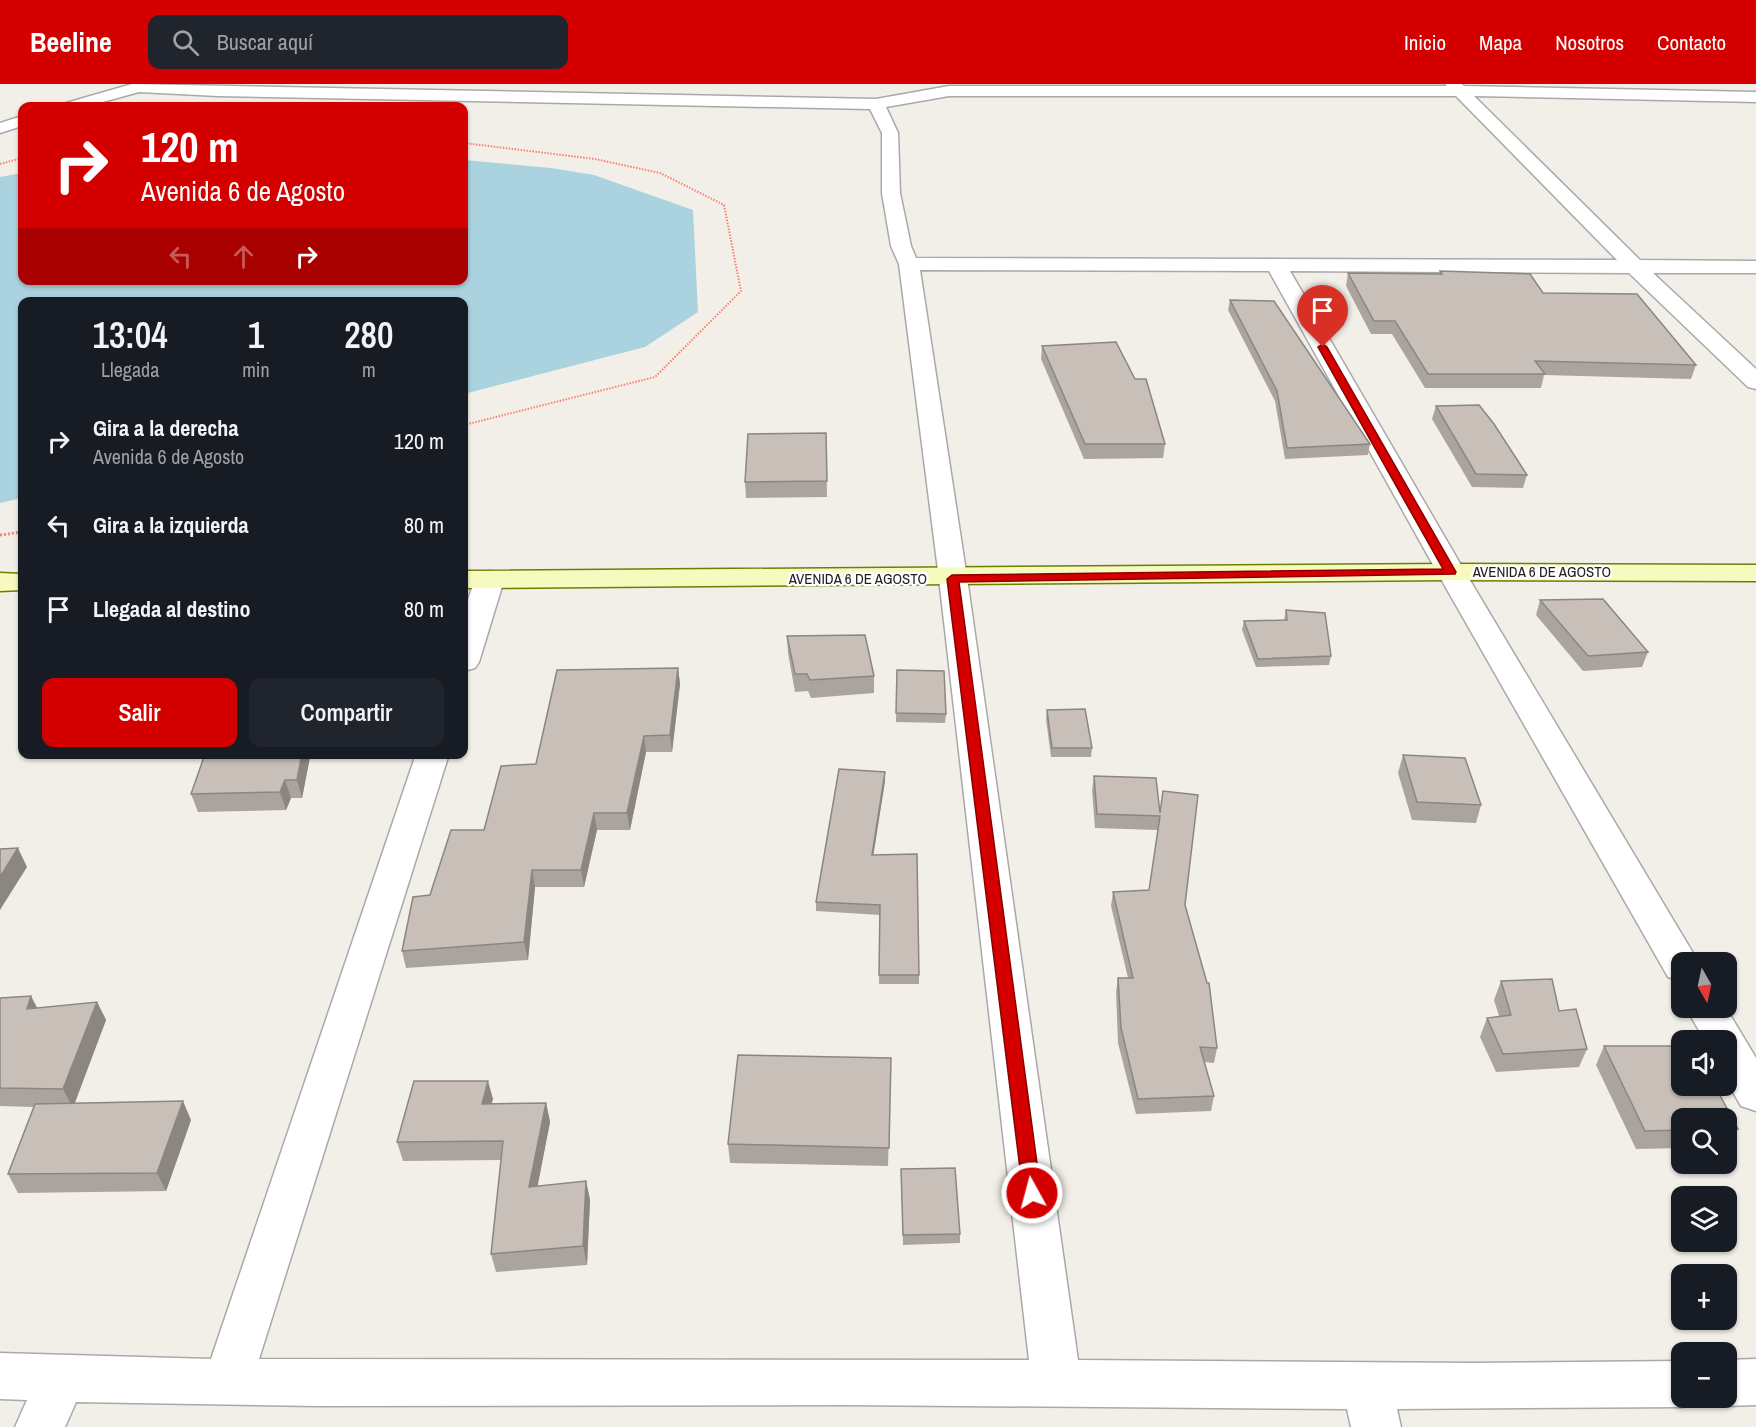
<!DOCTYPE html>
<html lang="es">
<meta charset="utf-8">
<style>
:root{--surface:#171b24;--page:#20242c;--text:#f1f3f6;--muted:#9ea1a6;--accent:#d40000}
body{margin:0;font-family:"Archivo Narrow",sans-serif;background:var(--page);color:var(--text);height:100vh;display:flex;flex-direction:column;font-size:22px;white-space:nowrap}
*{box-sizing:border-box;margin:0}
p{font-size:20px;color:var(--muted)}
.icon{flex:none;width:33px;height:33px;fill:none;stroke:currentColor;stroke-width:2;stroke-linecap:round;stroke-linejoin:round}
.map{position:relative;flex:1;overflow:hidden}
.details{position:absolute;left:18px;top:213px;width:450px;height:462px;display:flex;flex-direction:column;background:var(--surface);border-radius:12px;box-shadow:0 2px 4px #0004}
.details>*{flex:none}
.top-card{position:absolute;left:18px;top:18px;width:450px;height:183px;border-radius:12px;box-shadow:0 2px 4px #0004;background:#d40000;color:#fff;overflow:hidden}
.needle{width:39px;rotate:171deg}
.controls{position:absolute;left:1671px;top:868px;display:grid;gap:12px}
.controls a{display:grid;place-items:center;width:66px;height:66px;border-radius:12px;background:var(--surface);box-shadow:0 2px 4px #0004;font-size:30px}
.pin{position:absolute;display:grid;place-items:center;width:51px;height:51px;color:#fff;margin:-62px -26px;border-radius:50% 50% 50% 0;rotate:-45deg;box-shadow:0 0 6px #0007}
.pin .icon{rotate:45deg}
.me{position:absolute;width:66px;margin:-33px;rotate:353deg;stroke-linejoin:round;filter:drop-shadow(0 0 4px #0008)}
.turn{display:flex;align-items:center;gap:21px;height:126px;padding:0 24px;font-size:27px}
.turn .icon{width:78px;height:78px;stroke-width:2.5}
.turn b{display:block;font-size:42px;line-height:51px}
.lanes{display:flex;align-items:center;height:57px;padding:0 24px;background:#0003;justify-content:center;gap:30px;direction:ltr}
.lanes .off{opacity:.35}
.eta{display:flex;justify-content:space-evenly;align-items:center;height:102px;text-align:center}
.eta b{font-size:36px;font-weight:600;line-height:42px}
.button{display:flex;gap:12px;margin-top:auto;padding:12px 24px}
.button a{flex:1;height:69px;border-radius:12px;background:var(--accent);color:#fff;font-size:24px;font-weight:600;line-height:69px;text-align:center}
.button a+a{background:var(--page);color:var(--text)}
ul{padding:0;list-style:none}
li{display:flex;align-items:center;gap:18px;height:84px;padding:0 24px}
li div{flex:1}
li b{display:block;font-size:22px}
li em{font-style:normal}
header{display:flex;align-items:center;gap:36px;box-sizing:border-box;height:84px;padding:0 30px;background:var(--accent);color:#fff}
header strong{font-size:28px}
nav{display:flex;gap:33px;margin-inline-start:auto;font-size:21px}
.search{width:420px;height:54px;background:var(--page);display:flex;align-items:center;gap:15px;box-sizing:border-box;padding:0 21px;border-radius:12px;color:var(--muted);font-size:22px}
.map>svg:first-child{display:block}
.water{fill:#aad3df}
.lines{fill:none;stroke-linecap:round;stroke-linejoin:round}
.street-casing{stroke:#a9a9a9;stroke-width:3}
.secondary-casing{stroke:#707d05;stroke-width:3}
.path-far1{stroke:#fa8072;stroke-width:2;stroke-dasharray:1.5 1.5;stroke-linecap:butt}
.path{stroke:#fa8072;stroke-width:3;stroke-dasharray:2 2;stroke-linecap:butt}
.street{fill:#fff;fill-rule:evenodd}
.secondary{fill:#f7fabf;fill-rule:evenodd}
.wall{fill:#aba49e}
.shaded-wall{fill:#8b8681}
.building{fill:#c7bfb8;stroke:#8b8681;stroke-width:1.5}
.route{fill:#d40000;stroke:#8a0000;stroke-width:1.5}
.labels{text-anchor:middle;stroke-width:4.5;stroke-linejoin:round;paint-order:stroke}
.street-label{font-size:15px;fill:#222;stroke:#fff}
</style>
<header>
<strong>Beeline</strong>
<div class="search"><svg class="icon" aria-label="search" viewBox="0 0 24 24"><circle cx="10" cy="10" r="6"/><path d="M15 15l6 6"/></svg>Buscar aquí</div>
<nav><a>Inicio</a><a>Mapa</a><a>Nosotros</a><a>Contacto</a></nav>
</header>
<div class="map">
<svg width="1756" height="1343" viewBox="0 0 1756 1343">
<rect width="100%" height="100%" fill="#f2efe9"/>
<!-- water -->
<path class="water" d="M 464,76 L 551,84 L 594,91 L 693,126 L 698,228 L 645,263 L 464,310 L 464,218 L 22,218 L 22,414 L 0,419 L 0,93 L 22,89 L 22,196 L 464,196 Z"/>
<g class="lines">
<defs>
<g id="street">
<path d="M 132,0 L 876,15 L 949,2 L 1447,2 L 1445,0 L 1462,0 L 1464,2 L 1756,8 L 1756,18 L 1474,12 L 1640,176 L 1756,177 L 1756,189 L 1653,189 L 1756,285 L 1756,305 L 1748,303 L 1629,189 L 1290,187 L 1465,488 L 1699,879 L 1682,879 L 1682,897 L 1668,893 L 1437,488 L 1269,187 L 920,186 L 967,494 L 1078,1276 L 1473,1279 L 1682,1277 L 1682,1314 L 1700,1314 L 1699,1316 L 1682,1323 L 1397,1325 L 1401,1343 L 1351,1343 L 1347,1325 L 845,1321 L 317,1322 L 76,1318 L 65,1343 L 15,1343 L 27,1316 L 0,1315 L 0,1269 L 211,1275 L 416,670 L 449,670 L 259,1275 L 1029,1276 L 939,494 L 899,180 L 891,162 L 882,109 L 882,49 L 870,25 L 218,12 L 139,8 L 88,22 L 64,22 L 66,19 ZM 949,12 L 1456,12 L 1617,176 L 916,174 L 911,162 L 900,109 L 898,49 L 886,23 Z"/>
<path d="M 22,32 L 22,42 L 0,49 L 0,39 Z"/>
<path d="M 490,487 L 500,490 L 504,496 L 479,578 L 475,584 L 464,587 C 464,554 460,518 480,490 Z"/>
<path d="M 1686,924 L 1726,924 L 1756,974 L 1756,1027 L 1741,1022 L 1726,996 L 1726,957 L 1705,957 Z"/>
<path d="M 1756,1275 L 1756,1321 L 1726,1322 L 1709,1315 L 1726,1314 L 1726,1276 Z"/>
</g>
<g id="secondary">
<path d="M 1451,480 L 1756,481 L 1756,497 L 1451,496 L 464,504 L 464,487 Z"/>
<path d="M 0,489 L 22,490 L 22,506 L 0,507 Z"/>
</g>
</defs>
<!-- street casing -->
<use href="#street" class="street-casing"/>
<!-- secondary casing -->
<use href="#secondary" class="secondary-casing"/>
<!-- path-far1 -->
<g class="path-far1">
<path d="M 464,59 L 595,75 L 660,89 L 724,121 L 741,207 L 655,293 L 464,341"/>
<path d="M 0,80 L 22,74"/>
</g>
<!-- path -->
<path class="path" d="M 0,451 L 22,448"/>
<!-- street -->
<use href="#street" class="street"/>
<!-- secondary -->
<use href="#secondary" class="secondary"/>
</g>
<!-- wall -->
<g class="wall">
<path d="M 1440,187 L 1543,209 L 1696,281 L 1691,295 L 1544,291 L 1541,304 L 1425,304 L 1392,250 L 1371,250 L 1346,202 L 1348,189 L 1440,190 Z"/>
<path d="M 1230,216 L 1370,360 L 1368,371 L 1285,375 L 1275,317 L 1228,226 Z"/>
<path d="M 1042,262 L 1135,295 L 1165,360 L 1163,374 L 1084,375 L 1041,275 Z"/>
<path d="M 1436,322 L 1527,391 L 1523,404 L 1472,403 L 1432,335 Z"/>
<path d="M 826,349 L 827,413 L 746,414 L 745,398 Z"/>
<path d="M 1540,516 L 1648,568 L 1642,583 L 1583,587 L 1536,531 Z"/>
<path d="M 1286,526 L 1331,572 L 1329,581 L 1256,583 L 1242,546 L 1244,537 L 1284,536 Z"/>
<path d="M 787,552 L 874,592 L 874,609 L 811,614 L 808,607 L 795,608 L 788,569 Z"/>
<path d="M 678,584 L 680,600 L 672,668 L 646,668 L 630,746 L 597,746 L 584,803 L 535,803 L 528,876 L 406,884 L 402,867 L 430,811 L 484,746 L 536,680 Z"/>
<path d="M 897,586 L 946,630 L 945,639 L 896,638 Z"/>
<path d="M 1047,626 L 1092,664 L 1091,673 L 1051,673 L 1046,635 Z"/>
<path d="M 205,670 L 310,670 L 310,673 L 302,714 L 291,714 L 286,726 L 198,728 L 191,710 Z"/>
<path d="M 1403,671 L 1481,721 L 1476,739 L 1412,736 L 1398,689 Z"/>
<path d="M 1094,692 L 1160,728 L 1185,821 L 1217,964 L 1214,979 L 1204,978 L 1214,1012 L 1211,1027 L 1136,1030 L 1118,959 L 1116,908 L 1118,894 L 1128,894 L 1111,822 L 1113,808 L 1149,806 L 1158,746 L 1095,744 L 1092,706 Z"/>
<path d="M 885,697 L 873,771 L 919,891 L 919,900 L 879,900 L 880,831 L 816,827 L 816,818 Z"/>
<path d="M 1501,897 L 1559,927 L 1587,965 L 1579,983 L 1496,988 L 1480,953 L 1487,934 L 1499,932 L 1494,916 Z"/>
<path d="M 0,914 L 37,924 L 97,918 L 106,936 L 74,1019 L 191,1036 L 166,1107 L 18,1109 L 8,1090 L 34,1023 L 0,1022 Z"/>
<path d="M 1604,962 L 1682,962 L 1682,1002 L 1715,1002 L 1738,1045 L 1728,1064 L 1726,1064 L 1726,1035 L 1682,1035 L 1682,1064 L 1636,1065 L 1596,981 Z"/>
<path d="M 891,974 L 888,1082 L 730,1079 L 728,1060 Z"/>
<path d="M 493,1015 L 491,1019 L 546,1019 L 550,1038 L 537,1102 L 586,1097 L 590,1116 L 587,1181 L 496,1188 L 491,1170 L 501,1076 L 403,1077 L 397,1058 Z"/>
<path d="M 901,1085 L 960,1150 L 960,1159 L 903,1161 Z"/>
</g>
<!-- shaded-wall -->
<g class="shaded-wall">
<path d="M 678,584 L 680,600 L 672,668 L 670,651 Z"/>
<path d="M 644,652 L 646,668 L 630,746 L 627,729 Z"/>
<path d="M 302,670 L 310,670 L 310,673 L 302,714 L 297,696 Z"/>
<path d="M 885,688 L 885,697 L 872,780 L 872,771 Z"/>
<path d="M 285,696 L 291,714 L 286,726 L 280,708 Z"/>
<path d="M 594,729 L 597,746 L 584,803 L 581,786 Z"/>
<path d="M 18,764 L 27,783 L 0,826 L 0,793 Z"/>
<path d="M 532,786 L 535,803 L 528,876 L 524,858 Z"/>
<path d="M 31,912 L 41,931 L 27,925 Z"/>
<path d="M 97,918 L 106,936 L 73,1024 L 63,1005 Z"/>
<path d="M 488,997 L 493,1015 L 486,1038 L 482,1020 Z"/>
<path d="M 183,1017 L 191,1036 L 166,1107 L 157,1089 Z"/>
<path d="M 546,1019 L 550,1038 L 534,1121 L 529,1103 Z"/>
<path d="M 586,1097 L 590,1116 L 587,1181 L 583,1162 Z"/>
</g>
<!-- building -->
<g class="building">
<path d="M 1440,187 L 1530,190 L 1543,209 L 1637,210 L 1696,281 L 1535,277 L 1545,290 L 1428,290 L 1395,237 L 1374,237 L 1348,189 L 1442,190 Z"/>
<path d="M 1230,216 L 1274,217 L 1370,360 L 1287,364 L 1277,307 Z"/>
<path d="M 1116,258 L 1135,295 L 1146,295 L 1165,360 L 1085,360 L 1042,262 Z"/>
<path d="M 1479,321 L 1494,340 L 1527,391 L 1476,390 L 1436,322 Z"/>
<path d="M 826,349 L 827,397 L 745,398 L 748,350 Z"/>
<path d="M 1603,515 L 1648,568 L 1588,572 L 1540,516 Z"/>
<path d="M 1286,526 L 1325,529 L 1331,572 L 1258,575 L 1244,537 L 1287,536 Z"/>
<path d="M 865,551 L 874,592 L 810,596 L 807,590 L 795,590 L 787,552 Z"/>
<path d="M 678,584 L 670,651 L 644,652 L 627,729 L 594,729 L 581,786 L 532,786 L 524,858 L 402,867 L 413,813 L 430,811 L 451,746 L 484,746 L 501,682 L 536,680 L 557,586 Z"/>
<path d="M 897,586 L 944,587 L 946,630 L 896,629 Z"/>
<path d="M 1085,625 L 1092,664 L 1052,664 L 1047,626 Z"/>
<path d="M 205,670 L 302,670 L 297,696 L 285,696 L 280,708 L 191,710 Z"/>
<path d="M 1403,671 L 1465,674 L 1481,721 L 1417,718 Z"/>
<path d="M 839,685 L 885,688 L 872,771 L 917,770 L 919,891 L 879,891 L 880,821 L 816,818 Z"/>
<path d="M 1094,692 L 1156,694 L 1160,729 L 1163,707 L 1198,711 L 1185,821 L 1207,899 L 1209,899 L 1217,964 L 1200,963 L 1214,1012 L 1138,1015 L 1121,944 L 1118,894 L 1133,894 L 1113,808 L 1149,806 L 1160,732 L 1097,730 Z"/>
<path d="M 18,764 L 0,793 L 0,765 Z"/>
<path d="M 1552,895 L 1559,927 L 1576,925 L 1587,965 L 1503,970 L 1487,934 L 1511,931 L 1501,897 Z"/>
<path d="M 31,912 L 27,925 L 97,918 L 63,1005 L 0,1004 L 0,914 Z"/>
<path d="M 1604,962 L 1682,962 L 1682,1002 L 1715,1002 L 1738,1045 L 1726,1045 L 1726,1035 L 1682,1035 L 1682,1046 L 1645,1047 Z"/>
<path d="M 738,971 L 891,974 L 889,1064 L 728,1060 Z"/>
<path d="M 414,997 L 488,997 L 482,1020 L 546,1019 L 529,1103 L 586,1097 L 583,1162 L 491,1170 L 503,1057 L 397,1058 Z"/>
<path d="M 183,1017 L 157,1089 L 8,1090 L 35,1020 Z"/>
<path d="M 955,1084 L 960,1150 L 903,1151 L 901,1085 Z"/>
</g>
<!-- route -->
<path class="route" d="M 1323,260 L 1327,263 L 1456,488 L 1455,490 L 959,498 L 1041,1109 L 1038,1115 L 1032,1117 L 1025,1115 L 1023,1109 L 947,495 L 952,491 L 1443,485 L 1318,263 Z"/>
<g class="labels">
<!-- street labels -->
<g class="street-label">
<text x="1542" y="493">AVENIDA 6 DE AGOSTO</text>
<text x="858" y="500">AVENIDA 6 DE AGOSTO</text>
</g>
</g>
</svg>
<div class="controls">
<a><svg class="needle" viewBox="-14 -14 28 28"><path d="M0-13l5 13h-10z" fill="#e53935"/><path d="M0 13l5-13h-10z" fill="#9ea1a6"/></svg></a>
<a><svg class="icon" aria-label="sound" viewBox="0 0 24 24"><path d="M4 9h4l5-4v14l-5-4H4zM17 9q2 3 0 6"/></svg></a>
<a><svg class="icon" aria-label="search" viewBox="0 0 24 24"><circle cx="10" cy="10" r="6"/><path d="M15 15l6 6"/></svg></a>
<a><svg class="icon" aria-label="layers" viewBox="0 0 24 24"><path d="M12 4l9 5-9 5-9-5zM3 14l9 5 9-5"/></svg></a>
<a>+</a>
<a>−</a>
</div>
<div class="pin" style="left:1323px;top:263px;background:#d93025"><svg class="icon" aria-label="arrive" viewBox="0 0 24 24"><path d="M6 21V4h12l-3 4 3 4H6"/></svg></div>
<svg class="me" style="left:1032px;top:1109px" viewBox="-20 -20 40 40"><circle r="17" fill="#d40000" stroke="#fff" stroke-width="3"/><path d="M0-11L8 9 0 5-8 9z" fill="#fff"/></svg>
<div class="top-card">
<div class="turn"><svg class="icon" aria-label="right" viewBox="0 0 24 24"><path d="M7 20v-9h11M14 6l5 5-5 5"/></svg><div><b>120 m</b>Avenida 6 de Agosto</div></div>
<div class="lanes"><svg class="icon off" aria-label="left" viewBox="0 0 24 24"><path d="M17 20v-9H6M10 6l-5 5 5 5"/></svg><svg class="icon off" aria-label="ahead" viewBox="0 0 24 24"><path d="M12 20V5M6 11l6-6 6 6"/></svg><svg class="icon" aria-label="right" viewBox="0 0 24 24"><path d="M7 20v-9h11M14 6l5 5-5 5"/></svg></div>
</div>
<section class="details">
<div class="eta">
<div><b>13:04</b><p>Llegada</p></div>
<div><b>1</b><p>min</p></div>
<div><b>280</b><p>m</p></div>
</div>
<ul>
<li><svg class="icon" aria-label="right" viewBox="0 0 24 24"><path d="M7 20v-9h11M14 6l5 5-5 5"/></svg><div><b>Gira a la derecha</b><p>Avenida 6 de Agosto</p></div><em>120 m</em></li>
<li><svg class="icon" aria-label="left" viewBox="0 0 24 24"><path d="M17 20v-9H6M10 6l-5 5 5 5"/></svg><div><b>Gira a la izquierda</b></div><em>80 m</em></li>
<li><svg class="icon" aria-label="arrive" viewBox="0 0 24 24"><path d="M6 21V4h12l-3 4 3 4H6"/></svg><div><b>Llegada al destino</b></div><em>80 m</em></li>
</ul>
<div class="button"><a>Salir</a><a>Compartir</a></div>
</section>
</div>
